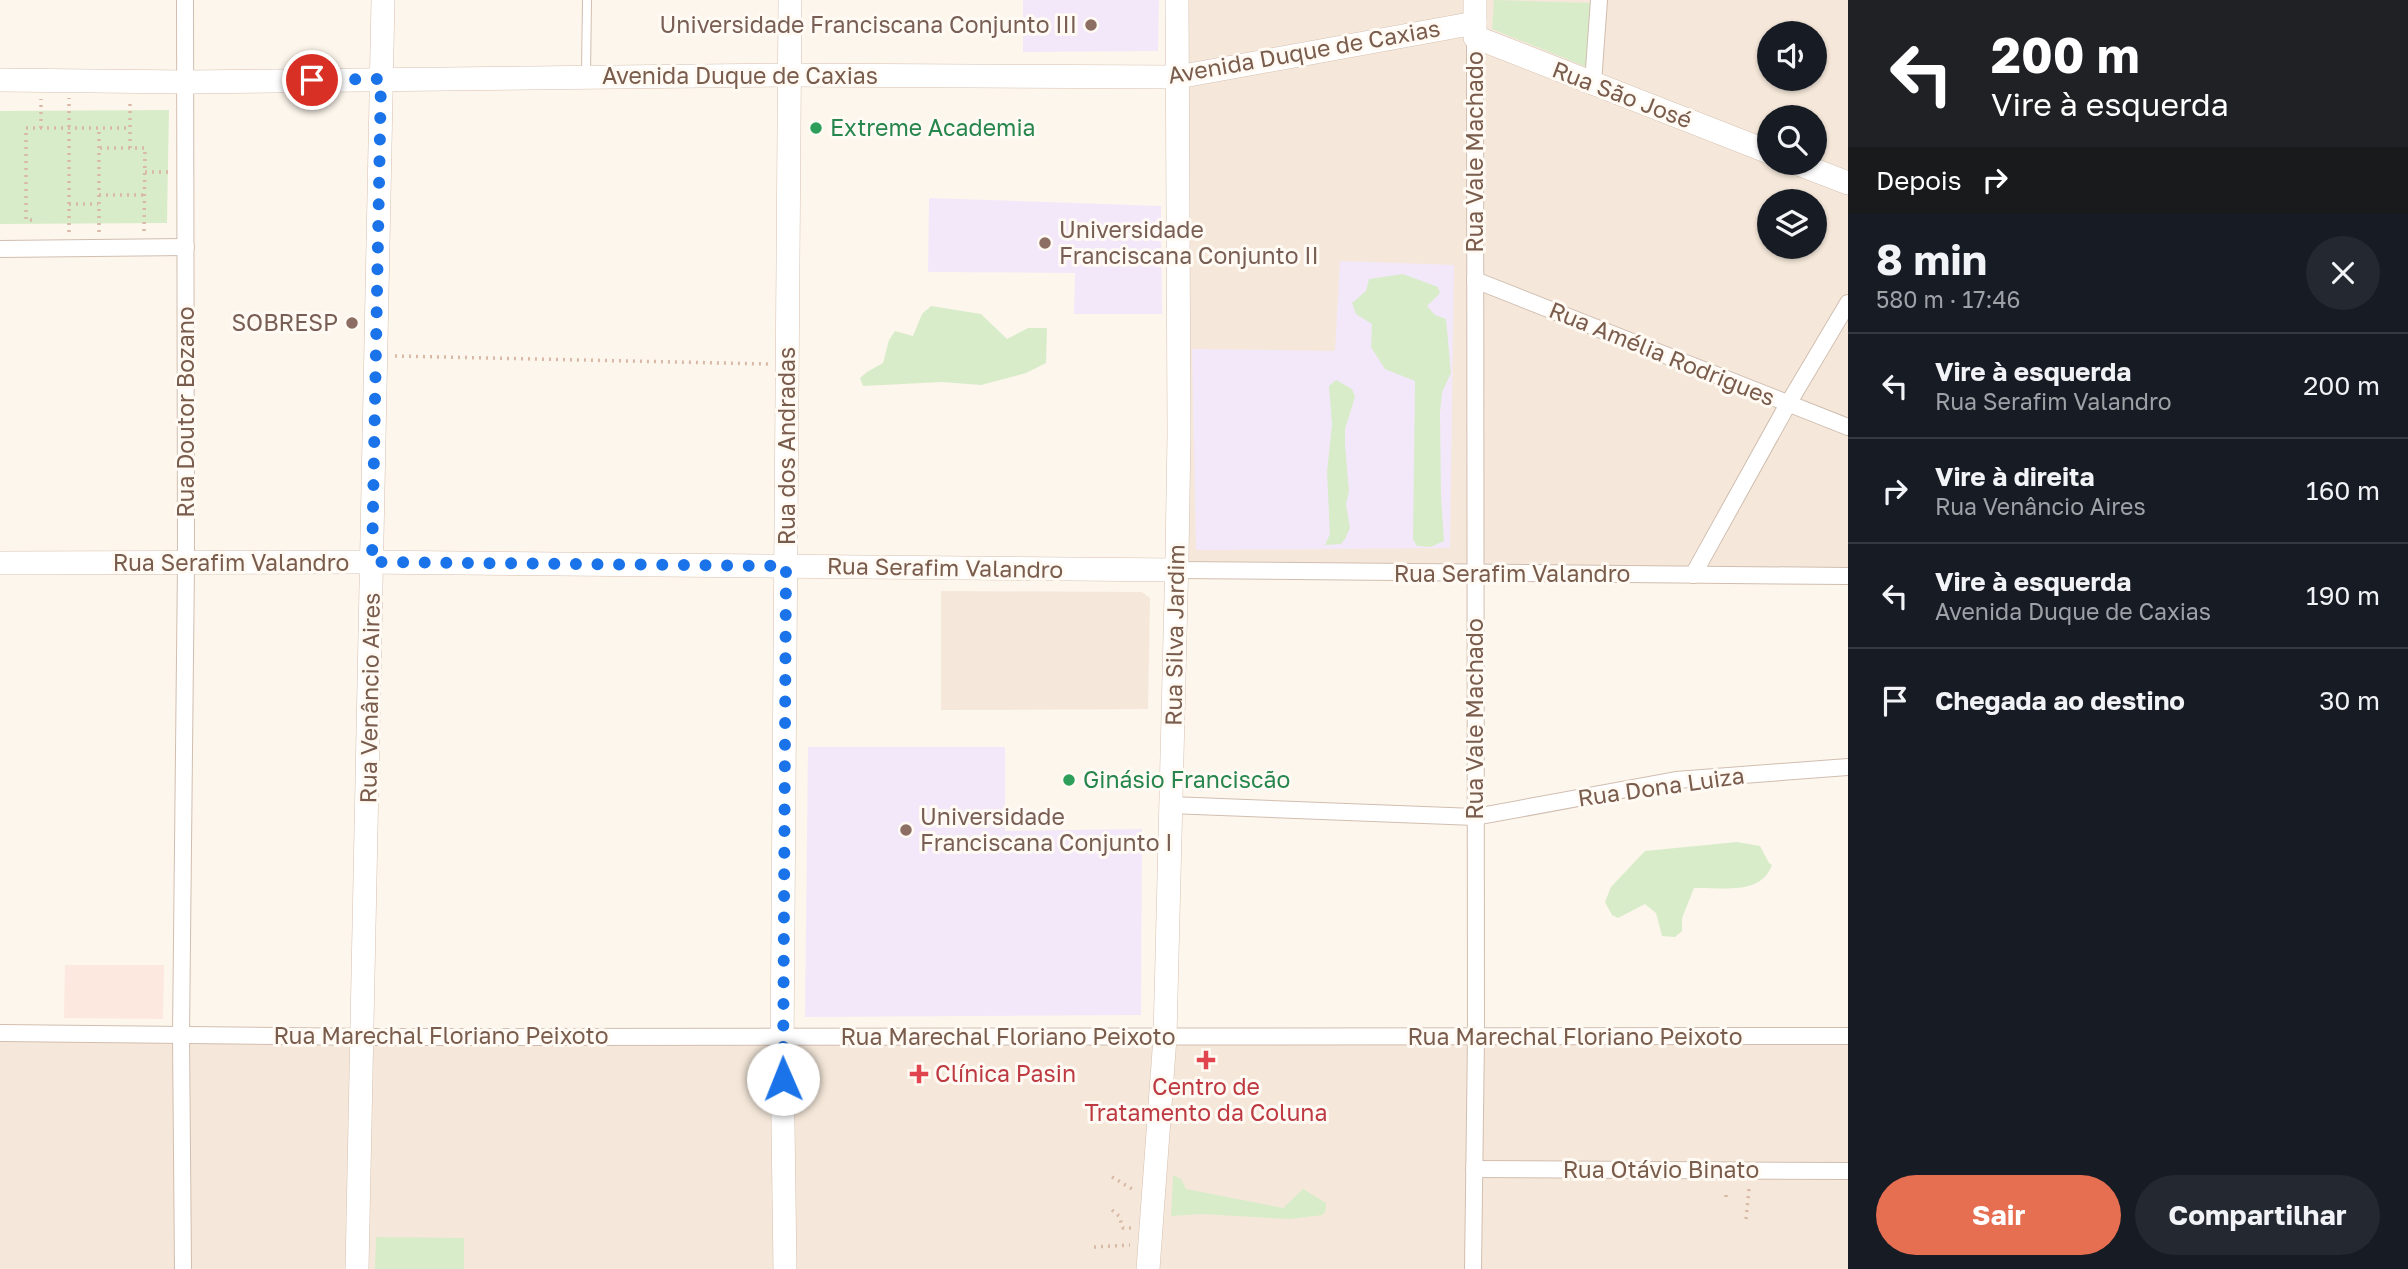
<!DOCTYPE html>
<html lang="pt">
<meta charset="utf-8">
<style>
:root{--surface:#171b24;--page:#242831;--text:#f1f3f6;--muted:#9ea1a6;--line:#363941;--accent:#e76f51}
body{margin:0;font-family:"Golos Text",sans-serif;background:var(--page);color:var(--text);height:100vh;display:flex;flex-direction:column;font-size:26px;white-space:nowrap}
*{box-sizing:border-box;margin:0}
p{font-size:23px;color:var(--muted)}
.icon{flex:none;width:38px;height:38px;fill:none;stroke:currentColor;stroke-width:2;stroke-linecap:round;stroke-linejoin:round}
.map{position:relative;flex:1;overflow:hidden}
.details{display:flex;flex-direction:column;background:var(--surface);width:560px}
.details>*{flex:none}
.banner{background:#202124;color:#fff;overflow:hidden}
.tools{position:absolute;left:1757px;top:21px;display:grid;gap:14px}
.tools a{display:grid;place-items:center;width:70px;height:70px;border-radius:50%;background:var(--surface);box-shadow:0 2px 5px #0004;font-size:35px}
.pin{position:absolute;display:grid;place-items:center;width:60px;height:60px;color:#fff;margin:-30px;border:4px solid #fff;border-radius:50%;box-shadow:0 2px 7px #0007}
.me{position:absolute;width:77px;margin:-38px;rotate:359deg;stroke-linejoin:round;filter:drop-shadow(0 0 5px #0008)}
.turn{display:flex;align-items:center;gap:24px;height:147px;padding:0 28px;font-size:32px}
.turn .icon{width:91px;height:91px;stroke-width:2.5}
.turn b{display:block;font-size:49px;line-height:60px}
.then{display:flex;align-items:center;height:66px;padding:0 28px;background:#0003;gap:14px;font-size:26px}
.round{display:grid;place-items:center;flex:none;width:74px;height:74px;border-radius:37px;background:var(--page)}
.head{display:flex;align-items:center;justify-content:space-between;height:119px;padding:0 28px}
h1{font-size:42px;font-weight:700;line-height:52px}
.primary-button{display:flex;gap:14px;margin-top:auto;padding:14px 28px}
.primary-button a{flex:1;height:80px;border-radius:42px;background:var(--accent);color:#fff;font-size:28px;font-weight:700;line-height:80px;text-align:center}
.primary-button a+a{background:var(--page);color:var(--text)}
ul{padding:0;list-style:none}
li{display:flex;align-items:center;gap:21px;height:105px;padding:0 28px;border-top:2px solid var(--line)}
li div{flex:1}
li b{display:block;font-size:26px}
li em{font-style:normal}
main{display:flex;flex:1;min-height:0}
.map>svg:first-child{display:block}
.residential{fill:#f5e8da;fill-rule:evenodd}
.commercial{fill:#fde8e0}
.education{fill:#f3e8fa}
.green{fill:#d8ecc9}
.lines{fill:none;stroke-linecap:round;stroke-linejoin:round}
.lane-casing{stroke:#d1beb0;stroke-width:10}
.street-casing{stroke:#d1beb0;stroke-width:18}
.secondary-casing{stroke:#d6c0b0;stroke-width:24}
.path{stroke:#d9b8a5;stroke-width:3.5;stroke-dasharray:2 5;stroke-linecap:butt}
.lane{stroke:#fff;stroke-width:8}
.street{stroke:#fff;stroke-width:16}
.secondary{stroke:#fff;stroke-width:23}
.route{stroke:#1a73e8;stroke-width:12;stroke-dasharray:0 21.6}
.education-dot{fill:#8d6e63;stroke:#fffaf3;stroke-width:2.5}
.leisure-dot{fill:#2e9e5b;stroke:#fffaf3;stroke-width:2.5}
.health-dot{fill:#e0444e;stroke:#fffaf3;stroke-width:2.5}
.labels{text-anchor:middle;stroke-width:6;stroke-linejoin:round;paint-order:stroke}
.education-label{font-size:23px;fill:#785e54;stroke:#fffaf3;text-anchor:end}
.street-label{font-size:23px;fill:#7a5c4d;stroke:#fffaf3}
.leisure-label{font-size:23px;fill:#27864d;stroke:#fffaf3;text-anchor:start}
.health-label{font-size:23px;fill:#be3a42;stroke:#fffaf3;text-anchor:start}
</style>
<main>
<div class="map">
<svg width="1848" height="1269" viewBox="0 0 1848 1269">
<rect width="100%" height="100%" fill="#fdf6ec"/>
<!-- residential -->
<g class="residential">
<path d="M 1177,0 L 1848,0 L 1848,576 L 1176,570 ZM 1769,33 L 1815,33 L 1815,79 L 1769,79 ZM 1769,117 L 1815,117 L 1815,163 L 1769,163 ZM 1769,201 L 1815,201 L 1815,247 L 1769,247 Z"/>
<path d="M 941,591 L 1142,592 L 1150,598 L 1148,709 L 941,710 Z"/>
<path d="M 0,1033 L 1848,1036 L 1848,1269 L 0,1269 Z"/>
</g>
<!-- commercial -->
<path class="commercial" d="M 65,965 L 164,965 L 163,1019 L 64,1018 Z"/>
<!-- education -->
<g class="education">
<path d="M 1023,0 L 1159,0 L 1158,51 L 1023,52 Z"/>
<path d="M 929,198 L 1161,206 L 1162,314 L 1074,314 L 1075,273 L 928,272 Z"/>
<path d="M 1340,261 L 1454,265 L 1450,548 L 1196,550 L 1192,349 L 1335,351 Z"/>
<path d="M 808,747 L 1005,747 L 1005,831 L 1142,829 L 1141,1015 L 805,1017 Z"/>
</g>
<!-- green -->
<g class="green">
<path d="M 1494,0 L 1592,3 L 1589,68 L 1492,29 Z"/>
<path d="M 169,110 L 167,223 L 0,224 L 0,111 Z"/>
<path d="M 1403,274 L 1438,287 L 1440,293 L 1427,306 L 1435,315 L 1446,319 L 1451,373 L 1442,392 L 1440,413 L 1441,496 L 1444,541 L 1431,547 L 1417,546 L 1413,539 L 1415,381 L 1385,369 L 1371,347 L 1372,324 L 1356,314 L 1352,303 L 1366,291 L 1369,279 Z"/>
<path d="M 931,306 L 981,314 L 1007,339 L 1028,328 L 1047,328 L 1046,363 L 1026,373 L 981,385 L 942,382 L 863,386 L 860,378 L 867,372 L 883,363 L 889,340 L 895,331 L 913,336 L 922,314 Z"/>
<path d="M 1336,380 L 1352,389 L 1355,397 L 1345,429 L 1345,444 L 1349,492 L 1346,504 L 1350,528 L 1345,539 L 1341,544 L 1325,545 L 1330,534 L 1327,472 L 1332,425 L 1329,386 Z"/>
<path d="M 1737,842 L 1760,846 L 1769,863 L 1772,865 C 1761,896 1721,887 1694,888 L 1682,918 L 1682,931 L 1675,937 L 1662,936 L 1656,913 L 1645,904 L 1618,918 L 1612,915 L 1605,902 L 1611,887 L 1645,851 Z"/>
<path d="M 1173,1175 L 1181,1179 L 1186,1189 L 1283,1208 L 1303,1189 L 1326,1203 L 1326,1209 L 1323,1215 L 1289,1219 L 1201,1214 L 1171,1216 Z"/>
<path d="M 376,1237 L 464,1238 L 464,1269 L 375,1269 Z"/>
</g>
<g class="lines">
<defs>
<path id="lane" d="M 586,74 L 587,0"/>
<g id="street">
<path d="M 1593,83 L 1599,0"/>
<path d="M 0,249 L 186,247"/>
<path d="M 1475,280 L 1848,427"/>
<path d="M 1176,570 L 1848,576"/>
<path d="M 1693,575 L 1788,404 L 1848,303"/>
<path d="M 1170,805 L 1475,817 L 1676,780 L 1848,767"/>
<path d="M 0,1033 L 378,1037 L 1848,1036"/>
<path d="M 1474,1169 L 1848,1171"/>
<path d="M 183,1269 L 181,1035 L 186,563 L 185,0"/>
<path d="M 1473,1269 L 1476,1037 L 1475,37"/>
</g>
<g id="secondary">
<path d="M 1475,0 L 1475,37 L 1769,152"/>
<path d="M 0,80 L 186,82 L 789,75 L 1178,77 L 1475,23"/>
<path d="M 1796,163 L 1848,183"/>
<path d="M 0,563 L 361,562 L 1176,570"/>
<path d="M 357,1269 L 383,0"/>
<path d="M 785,1269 L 782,1052 L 790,0"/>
<path d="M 1148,1269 L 1165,1037 L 1177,556 L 1179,434 L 1177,0"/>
</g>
</defs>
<!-- lane casing -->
<use href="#lane" class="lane-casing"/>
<!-- street casing -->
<use href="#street" class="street-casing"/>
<!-- secondary casing -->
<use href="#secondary" class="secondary-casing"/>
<!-- path -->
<g class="path">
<path d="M 41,128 L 41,99"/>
<path d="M 100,148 L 145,148 L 144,232"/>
<path d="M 130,148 L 130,101"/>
<path d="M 145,172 L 171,172"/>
<path d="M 99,195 L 145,195"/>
<path d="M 69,204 L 98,204"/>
<path d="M 32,220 L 26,220 L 26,128 L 130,128"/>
<path d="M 69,232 L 69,98"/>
<path d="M 99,232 L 99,128"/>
<path d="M 395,356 L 769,364"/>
<path d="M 1112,1177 L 1134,1190"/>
<path d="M 1726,1197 L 1726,1194"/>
<path d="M 1112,1210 L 1119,1216 L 1123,1228 L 1131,1228"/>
<path d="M 1746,1219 L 1749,1189"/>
<path d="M 1094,1247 L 1130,1245"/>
</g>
<!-- lane -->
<use href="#lane" class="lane"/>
<!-- street -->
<use href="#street" class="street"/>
<!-- secondary -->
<use href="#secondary" class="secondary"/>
</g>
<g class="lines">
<!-- route -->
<path class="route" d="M 312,80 L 381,79 L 372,562 L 786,566 L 783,1079"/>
</g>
<!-- markers -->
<g class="education-dot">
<circle cx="1091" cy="25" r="7"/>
<circle cx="1045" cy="243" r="7"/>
<circle cx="352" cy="323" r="7"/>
<circle cx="906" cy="830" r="7"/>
</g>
<g class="leisure-dot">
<circle cx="816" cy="128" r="7"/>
<circle cx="1069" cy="780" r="7"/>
</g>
<g class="health-dot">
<path d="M1202.5 1049.5h7v7h7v7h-7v7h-7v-7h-7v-7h7z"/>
<path d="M915.5 1063.5h7v7h7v7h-7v7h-7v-7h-7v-7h7z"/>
</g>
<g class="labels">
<!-- education labels -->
<g class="education-label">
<text x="1077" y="33">Universidade Franciscana Conjunto III</text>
<text x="1059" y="238" text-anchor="start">Universidade<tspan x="1059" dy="26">Franciscana Conjunto II</tspan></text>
<text x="338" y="331">SOBRESP</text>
<text x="920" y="825" text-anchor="start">Universidade<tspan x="920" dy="26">Franciscana Conjunto I</tspan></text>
</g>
<!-- street labels -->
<g class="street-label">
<text transform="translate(1304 52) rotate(-10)" y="8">Avenida Duque de Caxias</text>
<text x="740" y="84">Avenida Duque de Caxias</text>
<text transform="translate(1622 95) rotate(21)" y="8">Rua São José</text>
<text transform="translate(1475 152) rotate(-90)" y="8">Rua Vale Machado</text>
<text transform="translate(1662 354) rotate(22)" y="8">Rua Amélia Rodrigues</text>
<text transform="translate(186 412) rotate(-90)" y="8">Rua Doutor Bozano</text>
<text transform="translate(787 446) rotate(-90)" y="8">Rua dos Andradas</text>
<text x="231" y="571">Rua Serafim Valandro</text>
<text transform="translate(945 568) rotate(1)" y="8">Rua Serafim Valandro</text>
<text x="1512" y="582">Rua Serafim Valandro</text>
<text transform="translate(1175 635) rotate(-89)" y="8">Rua Silva Jardim</text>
<text transform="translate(370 698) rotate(-89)" y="8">Rua Venâncio Aires</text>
<text transform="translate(1475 719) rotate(-90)" y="8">Rua Vale Machado</text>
<text transform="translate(1661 787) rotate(-8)" y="8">Rua Dona Luiza</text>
<text x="441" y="1044">Rua Marechal Floriano Peixoto</text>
<text x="1008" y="1045">Rua Marechal Floriano Peixoto</text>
<text x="1575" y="1045">Rua Marechal Floriano Peixoto</text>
<text x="1661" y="1178">Rua Otávio Binato</text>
</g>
<!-- leisure labels -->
<g class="leisure-label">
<text x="830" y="136">Extreme Academia</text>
<text x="1083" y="788">Ginásio Franciscão</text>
</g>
<!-- health labels -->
<g class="health-label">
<text x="935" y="1082">Clínica Pasin</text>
<text x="1206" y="1095" text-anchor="middle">Centro de<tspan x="1206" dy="26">Tratamento da Coluna</tspan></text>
</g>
</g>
</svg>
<div class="tools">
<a><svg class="icon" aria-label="sound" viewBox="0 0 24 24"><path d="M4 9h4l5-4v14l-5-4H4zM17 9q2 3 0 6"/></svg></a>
<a><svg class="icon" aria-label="search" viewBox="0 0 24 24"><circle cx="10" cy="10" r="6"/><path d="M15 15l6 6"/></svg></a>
<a><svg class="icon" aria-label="layers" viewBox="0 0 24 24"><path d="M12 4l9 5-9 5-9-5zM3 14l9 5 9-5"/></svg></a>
</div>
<div class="pin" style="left:312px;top:80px;background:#d93025"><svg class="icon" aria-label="arrive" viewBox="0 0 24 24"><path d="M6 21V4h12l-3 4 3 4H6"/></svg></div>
<svg class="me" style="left:783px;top:1079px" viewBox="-20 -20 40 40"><circle r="19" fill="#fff"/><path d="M0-13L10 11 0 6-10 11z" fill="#1a73e8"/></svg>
</div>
<section class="details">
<div class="banner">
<div class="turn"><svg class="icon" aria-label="left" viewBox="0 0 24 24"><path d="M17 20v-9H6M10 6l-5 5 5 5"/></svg><div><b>200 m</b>Vire à esquerda</div></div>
<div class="then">Depois<svg class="icon" aria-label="right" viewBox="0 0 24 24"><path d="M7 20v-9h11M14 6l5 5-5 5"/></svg></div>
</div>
<div class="head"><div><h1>8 min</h1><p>580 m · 17:46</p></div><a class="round"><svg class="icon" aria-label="close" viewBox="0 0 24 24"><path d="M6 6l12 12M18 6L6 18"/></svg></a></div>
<ul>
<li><svg class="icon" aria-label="left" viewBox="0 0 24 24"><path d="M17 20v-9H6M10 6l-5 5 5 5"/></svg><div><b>Vire à esquerda</b><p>Rua Serafim Valandro</p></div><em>200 m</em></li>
<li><svg class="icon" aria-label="right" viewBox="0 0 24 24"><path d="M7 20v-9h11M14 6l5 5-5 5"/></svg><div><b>Vire à direita</b><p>Rua Venâncio Aires</p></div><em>160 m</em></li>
<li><svg class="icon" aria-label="left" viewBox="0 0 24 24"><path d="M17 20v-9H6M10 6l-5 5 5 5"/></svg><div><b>Vire à esquerda</b><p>Avenida Duque de Caxias</p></div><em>190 m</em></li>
<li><svg class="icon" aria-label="arrive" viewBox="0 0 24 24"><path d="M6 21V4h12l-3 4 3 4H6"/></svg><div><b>Chegada ao destino</b></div><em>30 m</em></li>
</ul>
<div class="primary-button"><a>Sair</a><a>Compartilhar</a></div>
</section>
</main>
